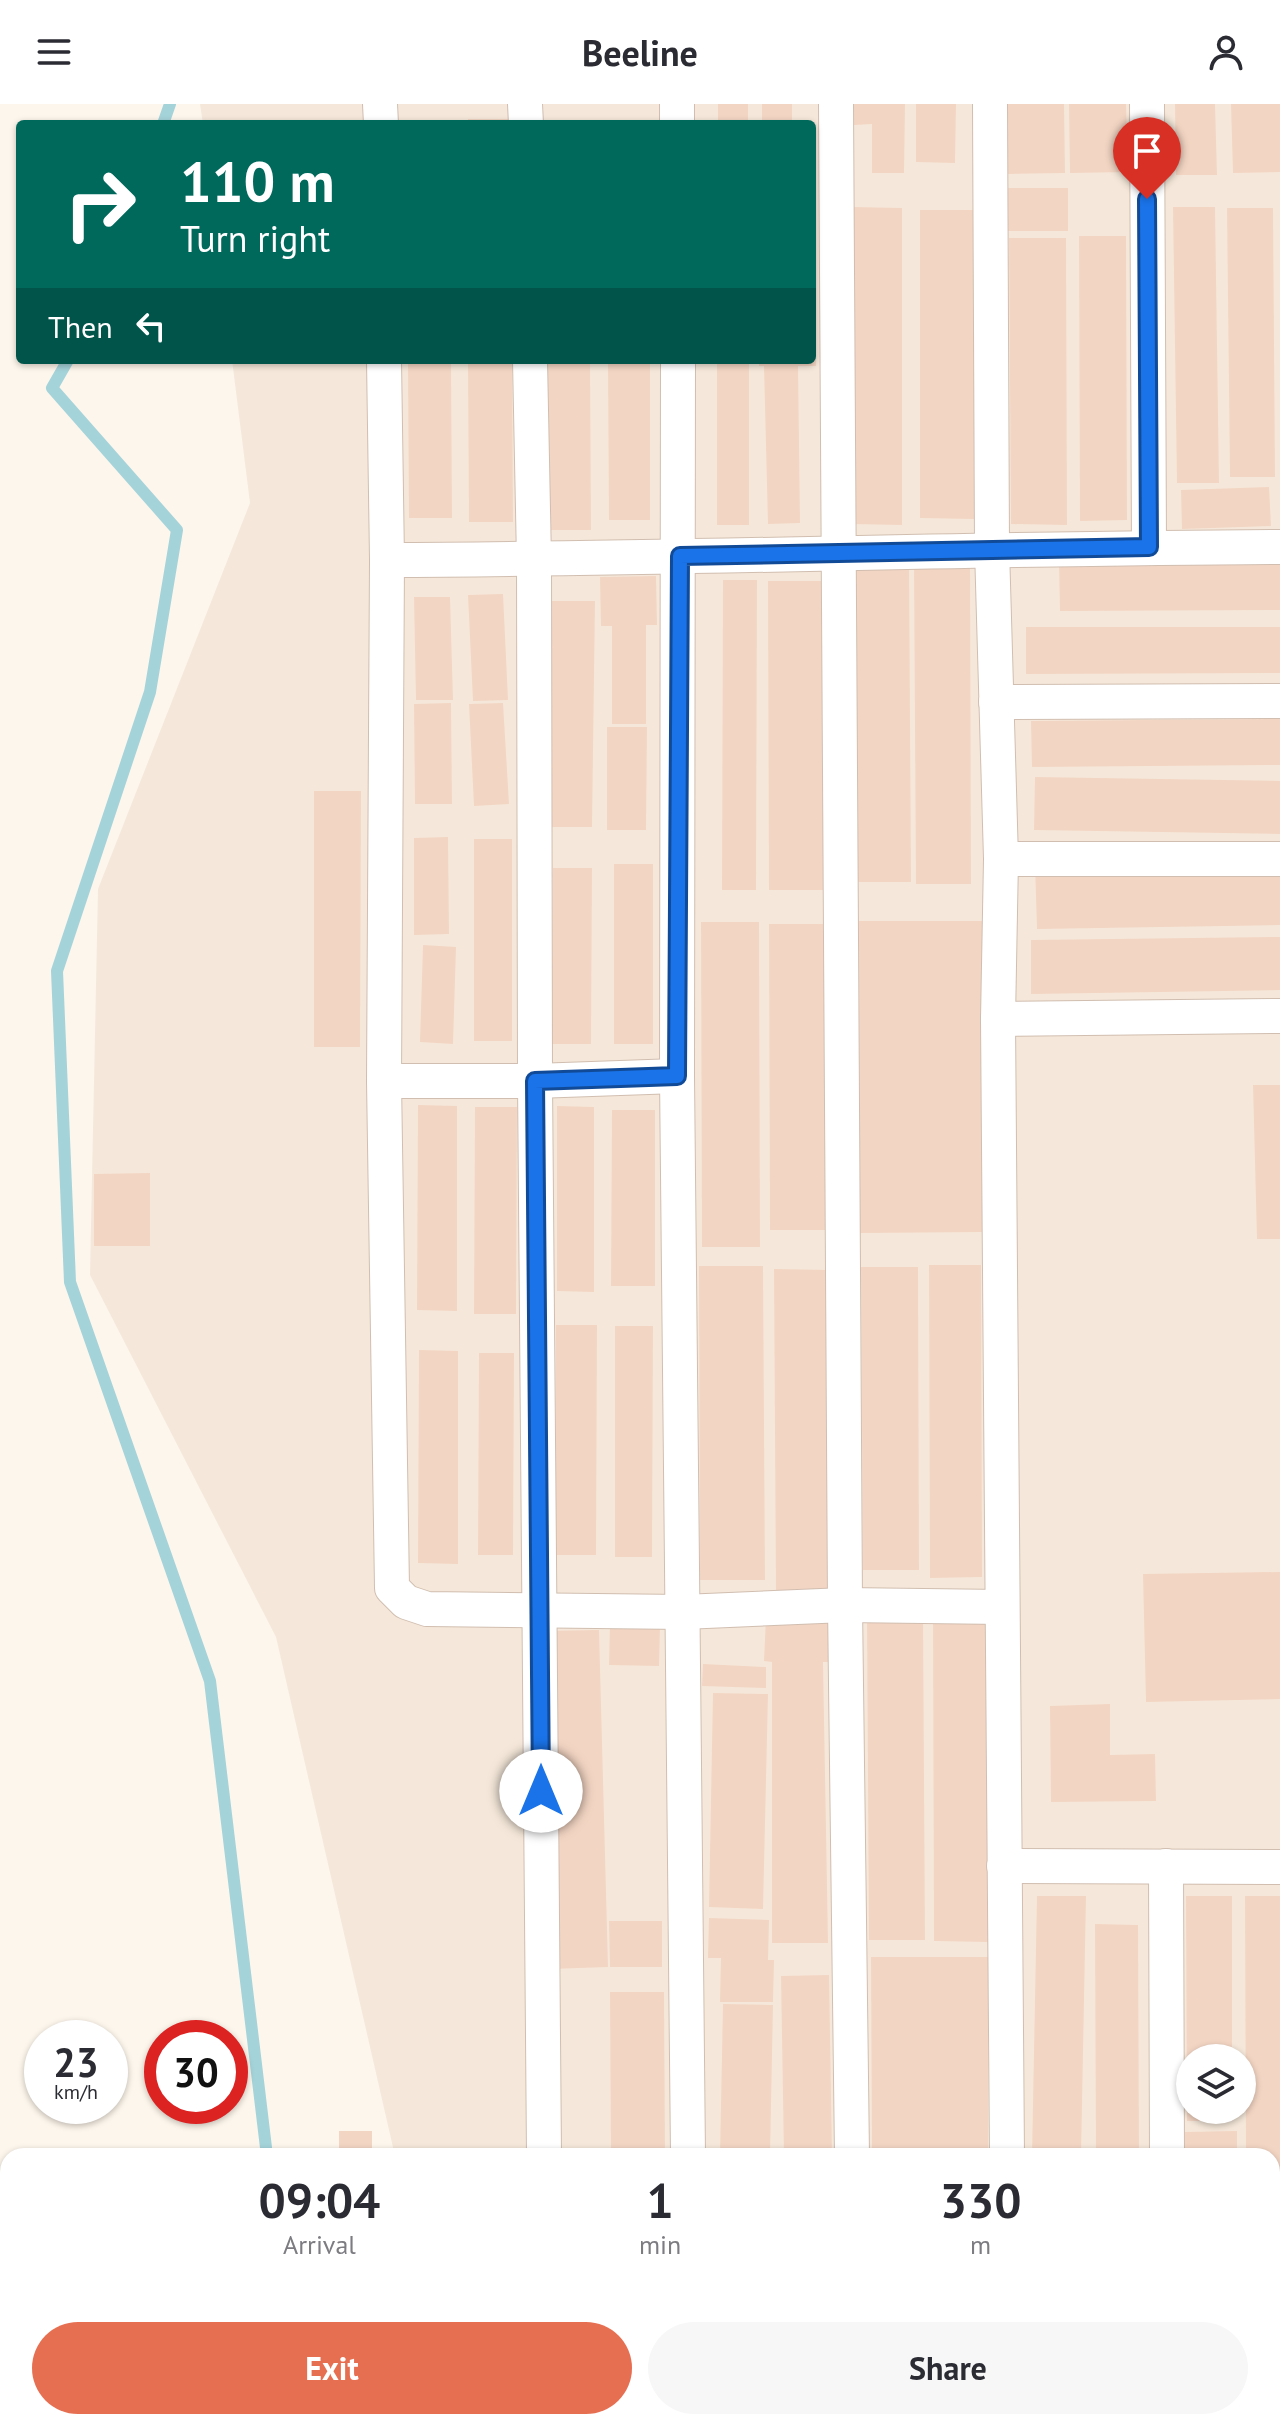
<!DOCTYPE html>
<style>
:root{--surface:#fff;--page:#f7f7f7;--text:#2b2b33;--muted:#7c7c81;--accent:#e76f51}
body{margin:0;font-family:"PT Sans",sans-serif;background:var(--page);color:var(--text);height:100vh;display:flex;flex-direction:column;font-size:30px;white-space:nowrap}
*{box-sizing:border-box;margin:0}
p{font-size:26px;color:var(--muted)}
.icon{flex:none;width:44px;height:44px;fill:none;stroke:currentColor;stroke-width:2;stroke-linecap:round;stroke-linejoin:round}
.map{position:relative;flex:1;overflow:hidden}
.details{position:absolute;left:0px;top:2044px;width:1280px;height:282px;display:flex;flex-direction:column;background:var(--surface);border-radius:24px 24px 0 0;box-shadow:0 2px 6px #0004}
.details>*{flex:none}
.guide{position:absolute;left:16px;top:16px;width:800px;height:244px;border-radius:8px;box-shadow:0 2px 6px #0004;background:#00695c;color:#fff;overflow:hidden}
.buttons{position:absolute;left:1176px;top:1940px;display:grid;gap:16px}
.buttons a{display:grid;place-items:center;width:80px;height:80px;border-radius:50%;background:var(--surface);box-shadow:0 2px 6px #0004;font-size:40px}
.speed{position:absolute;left:24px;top:1916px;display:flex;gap:16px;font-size:40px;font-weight:700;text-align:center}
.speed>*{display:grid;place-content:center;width:104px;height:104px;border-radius:50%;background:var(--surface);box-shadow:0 2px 6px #0004;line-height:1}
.speed small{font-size:20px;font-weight:400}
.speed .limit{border:12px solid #d22;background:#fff;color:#111}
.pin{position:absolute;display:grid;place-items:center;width:68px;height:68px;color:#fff;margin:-82px -34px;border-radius:50% 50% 50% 0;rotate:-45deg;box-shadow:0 0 8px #0007}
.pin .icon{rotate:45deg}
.me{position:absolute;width:88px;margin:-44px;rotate:0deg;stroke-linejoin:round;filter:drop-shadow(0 0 6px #0008)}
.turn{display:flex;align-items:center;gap:28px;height:168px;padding:0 32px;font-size:36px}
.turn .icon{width:104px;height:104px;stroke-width:2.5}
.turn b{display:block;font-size:56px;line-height:68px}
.then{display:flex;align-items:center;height:76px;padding:0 32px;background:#0003;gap:16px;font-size:30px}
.eta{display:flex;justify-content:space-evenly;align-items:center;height:136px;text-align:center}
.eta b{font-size:48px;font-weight:700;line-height:56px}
.action{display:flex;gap:16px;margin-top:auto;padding:16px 32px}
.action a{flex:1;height:92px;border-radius:48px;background:var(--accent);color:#fff;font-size:32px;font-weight:700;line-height:92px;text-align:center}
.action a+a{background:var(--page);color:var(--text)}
header{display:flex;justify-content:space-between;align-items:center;height:104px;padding:0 32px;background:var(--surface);font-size:36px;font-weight:700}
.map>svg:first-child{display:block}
.residential{fill:#f5e8da;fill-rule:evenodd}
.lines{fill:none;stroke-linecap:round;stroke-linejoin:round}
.stream{stroke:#a5d3da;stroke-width:12}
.building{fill:#f3d5c3}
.minor-casing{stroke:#d1beb0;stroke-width:36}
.minor{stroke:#fff;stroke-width:34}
.route-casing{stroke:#114b97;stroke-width:20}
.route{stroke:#1a73e8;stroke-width:14}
</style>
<header><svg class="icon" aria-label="menu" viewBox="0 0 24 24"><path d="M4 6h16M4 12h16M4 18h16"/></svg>Beeline<svg class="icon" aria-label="person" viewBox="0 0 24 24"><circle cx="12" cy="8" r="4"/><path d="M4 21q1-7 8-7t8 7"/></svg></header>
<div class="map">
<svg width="1280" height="2325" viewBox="0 0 1280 2325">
<rect width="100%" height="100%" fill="#fdf6ec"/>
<!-- residential -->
<path class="residential" d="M 200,0 L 1280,0 L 1280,2325 L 458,2325 L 456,2318 L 1272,2318 L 1272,2052 L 395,2052 L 276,1533 L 90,1171 L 98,785 L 250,399 L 232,256 L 812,256 L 812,20 L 203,20 ZM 1190,1954 L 1242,1954 L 1242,2006 L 1190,2006 Z"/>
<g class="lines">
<!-- stream -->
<g class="stream">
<path d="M 163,20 L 170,0"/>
<path d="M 68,256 L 52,284 L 177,426 L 150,588 L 57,867 L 70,1178 L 210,1577 L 267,2052"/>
<path d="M 357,2318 L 360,2325"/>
</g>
</g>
<!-- building -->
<g class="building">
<rect x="718" y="0" width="30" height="20"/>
<rect x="762" y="0" width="30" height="20"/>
<path d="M 853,0 L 905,0 L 904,69 L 872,69 L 872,20 L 854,21 Z"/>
<path d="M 916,0 L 956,0 L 955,59 L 916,58 Z"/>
<path d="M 1007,0 L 1064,0 L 1065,69 L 1008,70 Z"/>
<path d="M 1069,0 L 1126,0 L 1128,68 L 1070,69 Z"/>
<path d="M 1175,0 L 1215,0 L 1217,71 L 1176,71 Z"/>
<path d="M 1231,0 L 1280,0 L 1280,68 L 1233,69 Z"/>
<rect x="468" y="15" width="44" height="5"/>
<path d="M 1007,84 L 1068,84 L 1068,127 L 1008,127 Z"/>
<path d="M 852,103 L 902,104 L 902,421 L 851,420 Z"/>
<path d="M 1173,103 L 1215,103 L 1219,379 L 1177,379 Z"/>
<path d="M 1227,104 L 1273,104 L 1275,373 L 1230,373 Z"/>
<path d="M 920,106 L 974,106 L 974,415 L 920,414 Z"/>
<path d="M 1079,132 L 1126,132 L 1127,416 L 1080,417 Z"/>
<path d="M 1009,134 L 1066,134 L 1067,421 L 1011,420 Z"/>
<path d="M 812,237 L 816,237 L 816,262 L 798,262 L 800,419 L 768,420 L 764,262 L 759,262 L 759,256 L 812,256 Z"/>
<path d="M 408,256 L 451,256 L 452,414 L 409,414 Z"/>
<path d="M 468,256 L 512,256 L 513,418 L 469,418 Z"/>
<path d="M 547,256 L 590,256 L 591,426 L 548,426 Z"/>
<path d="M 608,256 L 650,256 L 650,416 L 609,416 Z"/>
<rect x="717" y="256" width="32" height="165"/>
<path d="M 1269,383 L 1271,422 L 1182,425 L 1181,386 Z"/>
<path d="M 1059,457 L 1280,457 L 1280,506 L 1060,507 Z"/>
<path d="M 909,458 L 911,778 L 853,778 L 852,459 Z"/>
<path d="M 970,460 L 971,780 L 916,780 L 914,461 Z"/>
<path d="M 656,472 L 657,521 L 646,521 L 646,620 L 612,620 L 612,522 L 601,522 L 600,473 Z"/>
<path d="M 723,476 L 757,476 L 756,786 L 722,786 Z"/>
<path d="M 768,477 L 822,477 L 824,786 L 769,786 Z"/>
<path d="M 503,490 L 508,596 L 473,597 L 468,491 Z"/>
<path d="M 414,493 L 450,493 L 453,596 L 416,596 Z"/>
<path d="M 548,497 L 595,497 L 592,723 L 548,723 Z"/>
<path d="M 1026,523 L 1280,523 L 1280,569 L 1026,570 Z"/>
<path d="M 451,599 L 452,700 L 415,700 L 414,600 Z"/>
<path d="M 503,599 L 509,700 L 474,702 L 469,600 Z"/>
<path d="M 1280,615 L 1280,661 L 1032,663 L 1031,617 Z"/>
<path d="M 607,623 L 647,623 L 646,726 L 607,726 Z"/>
<path d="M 1035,673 L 1280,677 L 1280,730 L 1034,726 Z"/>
<path d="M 314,687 L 361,687 L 360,943 L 314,943 Z"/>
<path d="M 448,733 L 449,830 L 414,831 L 414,734 Z"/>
<rect x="474" y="735" width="38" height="202"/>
<path d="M 1280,757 L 1280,821 L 1037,825 L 1035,761 Z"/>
<rect x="614" y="760" width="39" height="180"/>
<path d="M 553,764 L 592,764 L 591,940 L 552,940 Z"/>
<path d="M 859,817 L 984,817 L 985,1128 L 860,1129 Z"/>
<path d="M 701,818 L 759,818 L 760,1143 L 702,1143 Z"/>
<path d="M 769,820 L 828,820 L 829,1126 L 770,1126 Z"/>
<path d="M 1280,833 L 1280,886 L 1031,890 L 1031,836 Z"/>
<path d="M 423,841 L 456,843 L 453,940 L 420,938 Z"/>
<path d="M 1253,981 L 1280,981 L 1280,1135 L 1257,1135 Z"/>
<path d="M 418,1001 L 457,1002 L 457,1207 L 417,1206 Z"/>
<path d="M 557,1002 L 594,1003 L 594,1188 L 557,1187 Z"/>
<path d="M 475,1003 L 517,1003 L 516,1210 L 474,1210 Z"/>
<path d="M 612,1006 L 655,1006 L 655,1182 L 611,1182 Z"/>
<path d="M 150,1069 L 150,1142 L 94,1142 L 94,1070 Z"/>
<path d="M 929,1161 L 981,1161 L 982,1473 L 930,1474 Z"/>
<path d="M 699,1162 L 763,1162 L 765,1476 L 700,1476 Z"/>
<path d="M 861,1163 L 918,1163 L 919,1466 L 863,1466 Z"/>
<path d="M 774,1165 L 830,1166 L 831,1487 L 776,1487 Z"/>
<path d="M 556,1221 L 597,1221 L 596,1451 L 556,1451 Z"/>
<path d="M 615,1222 L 653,1222 L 652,1453 L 615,1453 Z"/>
<path d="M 419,1246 L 458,1247 L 458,1460 L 418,1459 Z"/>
<path d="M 479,1249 L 514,1249 L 513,1451 L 478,1451 Z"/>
<path d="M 1280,1468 L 1280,1595 L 1146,1598 L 1143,1470 Z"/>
<path d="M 867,1510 L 923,1510 L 925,1836 L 869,1836 Z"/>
<path d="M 933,1511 L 987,1511 L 988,1838 L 934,1837 Z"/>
<path d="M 766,1514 L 828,1514 L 828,1558 L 823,1558 L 828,1839 L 772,1839 L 772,1558 L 764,1557 Z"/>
<path d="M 610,1520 L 660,1522 L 659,1562 L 609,1561 Z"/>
<path d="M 599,1526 L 608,1863 L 551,1865 L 541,1527 Z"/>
<path d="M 703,1560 L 766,1563 L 766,1584 L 702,1582 Z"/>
<path d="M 713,1589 L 768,1590 L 763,1805 L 709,1803 Z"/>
<path d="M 1110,1600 L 1110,1651 L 1155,1650 L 1156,1697 L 1051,1698 L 1050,1602 Z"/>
<path d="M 1037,1792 L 1086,1792 L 1081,2052 L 1032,2052 Z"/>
<path d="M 1186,1792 L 1232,1792 L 1232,1954 L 1190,1954 L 1190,2006 L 1233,2006 L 1233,2017 L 1187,2017 Z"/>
<path d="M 1245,1792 L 1280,1792 L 1280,2175 L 1272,2175 L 1272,2052 L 1246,2052 Z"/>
<path d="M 709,1814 L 769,1816 L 768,1856 L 774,1856 L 773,1898 L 720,1898 L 721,1854 L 708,1854 Z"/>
<path d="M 609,1817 L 662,1817 L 662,1863 L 610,1863 Z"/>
<path d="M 1095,1820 L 1138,1821 L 1139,2052 L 1096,2052 Z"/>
<path d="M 871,1853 L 988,1853 L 988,2052 L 872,2052 Z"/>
<path d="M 829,1871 L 832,2052 L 784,2052 L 781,1872 Z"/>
<path d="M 610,1888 L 664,1888 L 665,2052 L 611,2052 Z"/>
<path d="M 723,1900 L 773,1901 L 770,2052 L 720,2052 Z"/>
<rect x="339" y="2027" width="33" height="25"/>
<path d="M 1237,2027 L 1237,2052 L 1185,2052 L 1185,2028 Z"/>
<path d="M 1272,2213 L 1280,2213 L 1280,2325 L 1250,2325 L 1250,2318 L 1272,2318 Z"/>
<rect x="614" y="2318" width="57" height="7"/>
<rect x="721" y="2318" width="50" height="7"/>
<rect x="775" y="2318" width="57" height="7"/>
<rect x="867" y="2318" width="57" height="7"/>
<rect x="931" y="2318" width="54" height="7"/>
<path d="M 1037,2318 L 1079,2318 L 1080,2325 L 1037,2325 Z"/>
<path d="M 1094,2318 L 1144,2318 L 1145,2325 L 1094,2325 Z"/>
<rect x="1190" y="2318" width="50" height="7"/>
</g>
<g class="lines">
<defs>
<g id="minor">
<path d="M 380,0 L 381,20"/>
<path d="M 525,0 L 526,20"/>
<path d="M 677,0 L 677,20"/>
<path d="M 836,0 L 845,1501 L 852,2052"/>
<path d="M 990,0 L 992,445 L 1001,755 L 998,915 L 1007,2052"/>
<path d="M 1147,0 L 1149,443"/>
<path d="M 384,256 L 387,456 L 384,977 L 392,1484 L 406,1498 L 427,1505 L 683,1508 L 845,1501 L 1002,1503"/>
<path d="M 530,256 L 534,456 L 535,977 L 544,2052"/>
<path d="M 678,256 L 677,972 L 688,2052"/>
<path d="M 387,456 C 685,455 982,444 1280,443"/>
<path d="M 996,598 L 1280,597"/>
<path d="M 1001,755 L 1280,755"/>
<path d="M 998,915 L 1280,912"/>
<path d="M 384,977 L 535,977 L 677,972"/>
<path d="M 1004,1762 L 1280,1763"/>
<path d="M 1166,1762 L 1167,2052"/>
<path d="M 692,2318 L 692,2325"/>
<path d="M 855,2318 L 855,2325"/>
<path d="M 1011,2318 L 1011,2325"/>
<path d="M 1168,2318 L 1168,2325"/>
</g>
</defs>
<!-- minor casing -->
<use href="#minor" class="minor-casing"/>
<!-- minor -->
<use href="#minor" class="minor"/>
</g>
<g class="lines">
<defs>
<path id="route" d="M 541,1687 L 535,977 L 677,972 L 680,452 L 1149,443 L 1147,95"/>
</defs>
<!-- route casing -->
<use href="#route" class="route-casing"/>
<!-- route -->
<use href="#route" class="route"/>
</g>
</svg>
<div class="buttons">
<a><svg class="icon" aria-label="layers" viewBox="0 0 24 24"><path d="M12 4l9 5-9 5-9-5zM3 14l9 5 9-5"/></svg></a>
</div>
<div class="speed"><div>23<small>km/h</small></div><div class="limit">30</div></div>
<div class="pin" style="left:1147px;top:95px;background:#d93025"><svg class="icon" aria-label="arrive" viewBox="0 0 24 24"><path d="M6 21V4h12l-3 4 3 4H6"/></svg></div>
<svg class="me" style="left:541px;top:1687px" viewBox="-20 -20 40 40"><circle r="19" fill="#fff"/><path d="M0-13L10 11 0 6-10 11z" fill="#1a73e8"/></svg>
<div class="guide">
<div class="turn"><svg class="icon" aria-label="right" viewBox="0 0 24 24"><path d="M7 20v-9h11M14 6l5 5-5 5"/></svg><div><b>110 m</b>Turn right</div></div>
<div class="then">Then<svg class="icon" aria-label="left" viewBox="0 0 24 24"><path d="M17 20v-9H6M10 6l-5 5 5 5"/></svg></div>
</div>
<section class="details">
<div class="eta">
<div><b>09:04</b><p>Arrival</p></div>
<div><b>1</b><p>min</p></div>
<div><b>330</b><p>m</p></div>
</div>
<div class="action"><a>Exit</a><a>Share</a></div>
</section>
</div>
